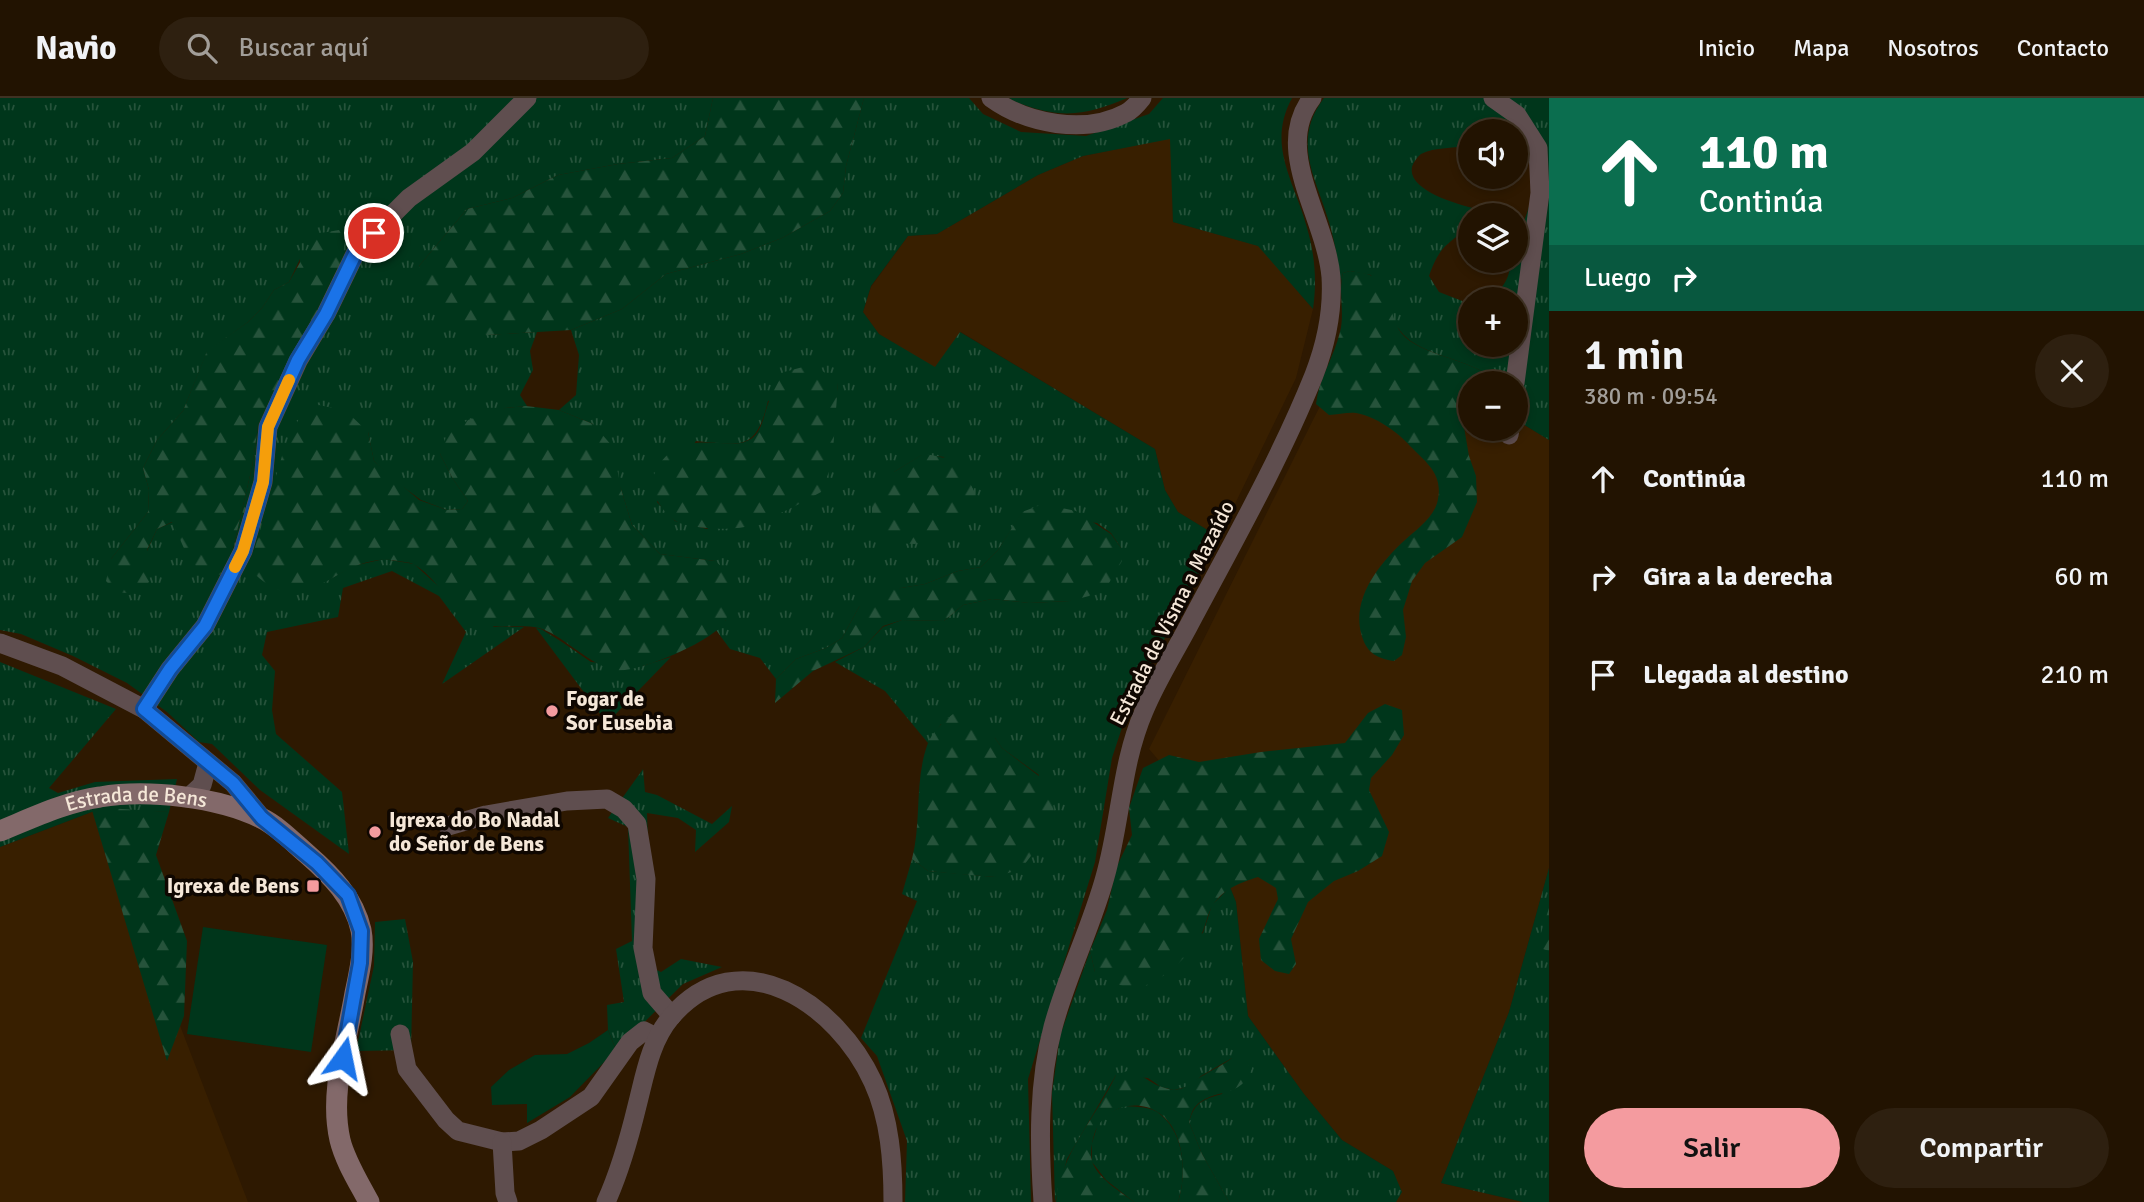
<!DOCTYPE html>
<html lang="es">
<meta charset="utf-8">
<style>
:root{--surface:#221301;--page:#2e2010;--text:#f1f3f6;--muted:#a29e99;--line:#3f3223;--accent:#f49b9f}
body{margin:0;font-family:Signika,sans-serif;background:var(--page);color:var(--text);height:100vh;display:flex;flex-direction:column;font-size:26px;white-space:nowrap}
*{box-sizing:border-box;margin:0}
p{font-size:23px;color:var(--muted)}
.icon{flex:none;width:38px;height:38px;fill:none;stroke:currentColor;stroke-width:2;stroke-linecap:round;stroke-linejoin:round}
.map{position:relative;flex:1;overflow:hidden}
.details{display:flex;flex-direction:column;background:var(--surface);width:595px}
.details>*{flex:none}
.guide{background:#0b6e4f;color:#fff;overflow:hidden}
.fabs{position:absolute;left:1458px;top:21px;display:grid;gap:14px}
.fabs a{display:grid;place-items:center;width:70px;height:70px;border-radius:50%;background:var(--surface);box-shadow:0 4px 10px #0003,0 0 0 2px var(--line);font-size:35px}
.pin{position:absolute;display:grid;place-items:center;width:60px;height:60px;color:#fff;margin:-30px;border:4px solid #fff;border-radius:50%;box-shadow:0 2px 7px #0007}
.me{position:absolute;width:77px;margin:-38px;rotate:12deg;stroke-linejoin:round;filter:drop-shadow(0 0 5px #0008)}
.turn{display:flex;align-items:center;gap:24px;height:147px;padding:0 35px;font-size:32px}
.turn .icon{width:91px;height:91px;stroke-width:2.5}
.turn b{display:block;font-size:49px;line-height:60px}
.then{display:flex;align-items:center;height:66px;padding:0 35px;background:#0003;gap:14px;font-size:26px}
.round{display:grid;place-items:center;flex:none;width:74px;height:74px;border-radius:37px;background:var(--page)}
.headline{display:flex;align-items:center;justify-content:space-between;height:119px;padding:0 35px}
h1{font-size:42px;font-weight:600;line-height:52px}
.action{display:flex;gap:14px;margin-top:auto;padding:14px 35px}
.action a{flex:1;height:80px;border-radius:42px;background:var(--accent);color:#111;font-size:28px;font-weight:600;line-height:80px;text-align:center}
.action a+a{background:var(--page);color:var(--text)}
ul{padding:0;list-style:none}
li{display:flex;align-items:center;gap:21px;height:98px;padding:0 35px}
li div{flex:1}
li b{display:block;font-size:26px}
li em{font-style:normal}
header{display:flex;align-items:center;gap:42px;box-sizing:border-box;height:98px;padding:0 35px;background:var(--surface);border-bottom:2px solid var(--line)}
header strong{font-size:33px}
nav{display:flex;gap:38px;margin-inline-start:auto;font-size:24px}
.search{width:490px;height:63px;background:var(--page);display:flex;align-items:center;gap:18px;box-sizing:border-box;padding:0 24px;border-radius:38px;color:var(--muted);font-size:26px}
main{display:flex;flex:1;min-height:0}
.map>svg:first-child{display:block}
.built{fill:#381f00}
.grass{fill:url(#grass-tufts);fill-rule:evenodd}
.forest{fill:url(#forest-firs)}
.garden{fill:#00361b}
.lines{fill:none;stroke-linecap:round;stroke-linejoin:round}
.street{stroke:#5f4e4f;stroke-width:19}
.secondary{stroke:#83696a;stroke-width:21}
.route-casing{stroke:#114b97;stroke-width:18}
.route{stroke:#1a73e8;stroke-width:12}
.slow{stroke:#f59e0b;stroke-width:12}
.poi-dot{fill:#f49b9f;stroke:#0f0701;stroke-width:2.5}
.labels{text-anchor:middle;stroke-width:7;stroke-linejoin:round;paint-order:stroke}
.street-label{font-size:21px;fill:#f5e7d8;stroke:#0f0701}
.poi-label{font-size:21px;font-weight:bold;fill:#f5e7d8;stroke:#0f0701;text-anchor:start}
</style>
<header>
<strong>Navio</strong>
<div class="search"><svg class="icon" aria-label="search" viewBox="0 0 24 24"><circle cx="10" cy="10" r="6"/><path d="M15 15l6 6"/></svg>Buscar aquí</div>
<nav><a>Inicio</a><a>Mapa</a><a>Nosotros</a><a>Contacto</a></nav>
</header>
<main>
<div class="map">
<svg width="1549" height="1104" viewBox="0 0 1549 1104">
<defs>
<pattern id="grass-tufts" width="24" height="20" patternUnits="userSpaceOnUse" patternTransform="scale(1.75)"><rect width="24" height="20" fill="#00361b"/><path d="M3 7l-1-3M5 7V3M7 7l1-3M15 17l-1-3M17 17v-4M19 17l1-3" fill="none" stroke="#26533b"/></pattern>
<pattern id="forest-firs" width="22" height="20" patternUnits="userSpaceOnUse" patternTransform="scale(1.75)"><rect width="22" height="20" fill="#00361b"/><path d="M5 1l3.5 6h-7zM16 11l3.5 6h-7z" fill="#26533b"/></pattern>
</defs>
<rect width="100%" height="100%" fill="#2e1901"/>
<!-- built -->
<g class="built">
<path d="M 1171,40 L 1173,124 L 1259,148 L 1313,211 L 1296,280 L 1219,439 L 1178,414 L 1165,392 L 1155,351 L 961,234 L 935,270 L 879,236 L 863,214 L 871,189 L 908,138 L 937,136 L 1038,77 L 1083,58 Z"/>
<path d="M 1328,292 L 1470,308 L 1470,331 L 1516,331 L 1516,322 L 1549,342 L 1549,770 L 1509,914 L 1441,1085 L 1523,1104 L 1396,1104 L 1401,1094 L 1393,1073 L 1342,1042 L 1304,996 L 1248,918 L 1236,804 L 1198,708 L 1149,651 Z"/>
<path d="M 97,712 L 248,1104 L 0,1104 L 0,749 Z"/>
</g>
<!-- grass -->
<g class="grass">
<path d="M 0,0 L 713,0 L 705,38 L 672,60 L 618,66 L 558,77 L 512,100 L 467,111 L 419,168 L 487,237 L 537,234 L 530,253 L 533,272 L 520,297 L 527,308 L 505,310 L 440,356 L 453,381 L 468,403 L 462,411 L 447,412 L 421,402 L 394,382 L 374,363 L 368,334 L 328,482 L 353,468 L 384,461 L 414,466 L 437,487 L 494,529 L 524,529 L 442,586 L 466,534 L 439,498 L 392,473 L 343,490 L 338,519 L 267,534 L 262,557 L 275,573 L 272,612 L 276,636 L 342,694 L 349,756 L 260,692 L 212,646 L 199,644 L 167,614 L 127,585 L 73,558 L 21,536 L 0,532 ZM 300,161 L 297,247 L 258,328 L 252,369 L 229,468 L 184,445 L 173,424 L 157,431 L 147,453 L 111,461 L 148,414 L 149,392 L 143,370 L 157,342 L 183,313 L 207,254 L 248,224 L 262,210 L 274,192 L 289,184 Z"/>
<path d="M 864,0 L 969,0 L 983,16 L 1021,34 L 1086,38 L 1149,16 L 1163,0 L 1292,0 C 1266,48 1295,84 1307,130 C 1315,157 1317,184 1313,211 L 1258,148 L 1173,124 L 1170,41 L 1083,58 L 1038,77 L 937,136 L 908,138 L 871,188 L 863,214 L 879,236 L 935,269 L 960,234 L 1155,351 L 1165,392 L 1178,414 L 1219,439 L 1130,605 L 1112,660 L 1095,764 L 1028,981 L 1031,1104 L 905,1104 L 907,1043 L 877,958 L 861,940 L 917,803 L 902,796 L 912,761 L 928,773 L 995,779 L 1039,677 L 1002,650 L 995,640 L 941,626 L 928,645 L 885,593 L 835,564 L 864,549 L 883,529 L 902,522 L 944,523 L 963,507 L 992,501 L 1029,505 L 1070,503 L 1121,450 L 1111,435 L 1097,425 L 1022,415 L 998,452 L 981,469 L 958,473 L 925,486 L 901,490 L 859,509 L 842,540 L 826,550 L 796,561 L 776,581 L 760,560 L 730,551 L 716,532 L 726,522 L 715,463 L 660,456 L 632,427 L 621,391 L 593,326 L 559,312 L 576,297 L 579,257 L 571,232 L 622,211 L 666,176 L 741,156 L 782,140 L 830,113 L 843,95 L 846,68 ZM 838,285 L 835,310 L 707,431 L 675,423 L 657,404 L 696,343 C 741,347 756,354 768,303 ZM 922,357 L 945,359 L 894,374 Z"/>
<path d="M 1009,0 L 1127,0 C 1091,15 1068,21 1030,9 C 1023,6 1016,5 1009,0 Z"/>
<path d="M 1324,0 L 1549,0 L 1549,342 L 1516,322 L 1516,285 L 1497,285 C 1476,261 1430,261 1406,239 C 1390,224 1380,196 1371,177 L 1350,173 L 1343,175 L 1341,184 C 1338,164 1335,144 1329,124 C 1316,79 1291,44 1324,0 ZM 1470,33 L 1516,33 L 1516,51 L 1526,55 C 1546,104 1516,118 1516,163 L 1511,163 C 1509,182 1504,189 1489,201 L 1516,201 L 1516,247 L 1470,247 L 1470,206 L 1439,194 L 1429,178 C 1441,144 1448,149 1470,126 L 1473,110 C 1457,106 1407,92 1412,69 C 1413,65 1417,59 1421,56 C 1434,49 1456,50 1470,48 Z"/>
<path d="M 536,530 L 541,531 L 562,544 L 591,564 L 642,568 L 671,559 L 607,625 Z"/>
<path d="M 0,564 L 116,611 L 49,690 L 58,695 L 95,684 L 177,681 L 169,714 L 97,712 L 0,749 Z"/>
<path d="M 643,671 L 645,694 L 657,697 L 712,726 L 732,708 L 729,724 L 695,754 L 696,732 L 678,720 L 647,715 L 652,870 L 661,874 L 681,861 L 722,869 L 683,886 L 616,952 L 608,932 L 607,907 L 624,904 L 616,851 L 632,843 L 628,729 L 608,720 Z"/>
<path d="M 1549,770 L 1549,1104 L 1523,1104 L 1441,1085 L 1509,914 Z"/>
<path d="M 1230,789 L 1236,804 L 1248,918 L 1304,996 L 1342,1042 L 1393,1073 L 1402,1094 L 1396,1104 L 1229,1104 L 1202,1056 L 1189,1024 C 1195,1004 1202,1002 1222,996 L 1232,960 L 1201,978 L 1190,988 L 1174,992 L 1161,989 L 1148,980 L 1116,977 L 1067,1061 L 1055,1104 L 1052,995 L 1060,938 L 1090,853 L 1095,874 L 1203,835 L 1212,807 Z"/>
<path d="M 405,821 L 413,864 L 411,952 L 356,953 L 374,868 L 375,824 Z"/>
<path d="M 1124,1008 C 1136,1009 1152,1008 1161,1017 C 1185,1037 1187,1077 1178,1104 L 1134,1104 L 1106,1082 L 1092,1064 L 1092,1045 L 1098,1026 L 1106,1016 Z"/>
</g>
<!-- forest -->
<g class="forest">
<path d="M 713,0 L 864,0 L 846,68 L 843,95 L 830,113 L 782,140 L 741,156 L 666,176 L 622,211 L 571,232 L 487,237 L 441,218 L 426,199 L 419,168 L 467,111 L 512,100 L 558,77 L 618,66 L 672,60 L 705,38 Z"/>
<path d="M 339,132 L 345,143 L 341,164 L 328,202 L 297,247 L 258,328 L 252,369 L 229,468 L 219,477 C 188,476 185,448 172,424 L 157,431 L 147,452 L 150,471 L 149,484 L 137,496 L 116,494 L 106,483 L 111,461 L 148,414 L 149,392 L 143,370 L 157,342 L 183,313 L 207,253 L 248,224 L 262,210 L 274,192 L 289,184 L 316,136 Z"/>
<path d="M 1350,173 C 1357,174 1366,175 1372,178 C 1392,189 1388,223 1405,239 C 1430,261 1476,261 1497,285 L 1470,285 L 1470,324 L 1464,329 L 1469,358 L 1476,378 L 1477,404 L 1462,439 L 1425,465 L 1412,483 L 1403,512 L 1406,539 L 1402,557 L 1394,563 C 1375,560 1366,554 1361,535 C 1352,499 1380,465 1405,442 C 1417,431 1435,419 1438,401 C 1443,376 1426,364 1410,348 C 1398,334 1375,318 1356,315 C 1348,314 1337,317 1329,317 L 1316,306 C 1319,280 1334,259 1340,234 C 1345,215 1338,194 1343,175 Z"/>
<path d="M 803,269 L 820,271 L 838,285 L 832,366 L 821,394 C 798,407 773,420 748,428 C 732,433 687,431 674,422 C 662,413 655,400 650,387 C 663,349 682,342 720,345 C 732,346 740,347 751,341 C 763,333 764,315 769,303 C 773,293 779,283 784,274 Z"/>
<path d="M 319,307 L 346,313 L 368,334 L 374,363 L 419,402 L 447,412 L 462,411 L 468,403 L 453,381 L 440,356 L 447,336 L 468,322 L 505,310 L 526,308 L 559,312 L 593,326 L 613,349 L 621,391 L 632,427 L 660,456 L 715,463 L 728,474 C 730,489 733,507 726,522 C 717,542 633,578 612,572 C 585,563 561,536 539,530 C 516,525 492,534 470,522 C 453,513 434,476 413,466 C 409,464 402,464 398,463 C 334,451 308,534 249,470 L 282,358 L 300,318 Z"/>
<path d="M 923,356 C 953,359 962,367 975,395 L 970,412 L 946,432 L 915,446 L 891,445 L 872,427 L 872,401 L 894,374 Z"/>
<path d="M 1043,406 L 1076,413 L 1111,436 L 1121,450 L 1122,463 L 1109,485 L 1089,498 L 1070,503 L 1029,505 L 992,501 L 963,507 L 944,523 L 902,522 L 883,528 L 864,549 L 813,573 L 775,605 L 776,581 L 796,561 L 826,550 L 842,540 L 859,509 L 877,494 L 925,486 L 958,473 L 981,469 L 998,452 L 1022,414 Z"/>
<path d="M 1385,606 L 1402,612 L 1404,637 L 1392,657 L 1371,680 L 1369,692 L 1389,734 L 1382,758 L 1358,773 L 1334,783 L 1308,804 L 1291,841 L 1296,866 L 1289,876 L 1275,873 L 1261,862 L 1259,841 L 1278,801 L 1276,790 L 1258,779 C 1240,785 1224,790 1213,807 C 1207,816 1206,828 1201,837 C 1189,858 1164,883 1140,889 C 1125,893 1107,881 1095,874 L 1090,853 L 1107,812 L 1117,768 L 1132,737 L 1129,710 L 1143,670 L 1169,657 L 1199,664 L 1261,654 L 1345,645 L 1368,615 Z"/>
<path d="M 953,616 L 975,620 L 995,640 L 1002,650 L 1052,688 L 1054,716 L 1037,750 L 1021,771 L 995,779 L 957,776 L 928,773 L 912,761 C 922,723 914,682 928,645 C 933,633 943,624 953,616 Z"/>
<path d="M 91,709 L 169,714 L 156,757 L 187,843 L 184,918 L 167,963 Z"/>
<path d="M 1549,810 L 1549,853 L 1543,851 L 1541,835 Z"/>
<path d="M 1232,960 L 1242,962 L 1252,970 C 1242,1002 1212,989 1195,1009 C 1192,1012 1190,1020 1189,1024 L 1202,1056 L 1229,1104 L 1178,1104 C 1187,1078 1185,1032 1159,1015 C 1135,999 1103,1010 1094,1037 C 1092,1044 1090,1055 1092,1063 C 1097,1080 1121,1094 1134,1104 L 1056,1104 C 1060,1056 1096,1020 1116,977 L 1130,972 C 1142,977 1153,987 1165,990 C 1184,996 1189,984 1204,977 C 1214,971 1223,967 1232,960 Z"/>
</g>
<!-- garden -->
<g class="garden">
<path d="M 203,829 L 327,847 L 311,954 L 187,936 Z"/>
<path d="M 608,932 L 616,952 L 570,999 L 527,1025 L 527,1006 L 492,1007 L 491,989 L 509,972 L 535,957 L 567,956 L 589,945 Z"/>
</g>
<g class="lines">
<!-- street -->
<g class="street">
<path d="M 991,0 C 1027,26 1085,37 1126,15 C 1132,12 1138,5 1142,0"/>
<path d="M 1493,0 L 1517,17 L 1538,50 L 1540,95 L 1515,285"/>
<path d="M 1509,337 L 1510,331"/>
<path d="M 0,545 L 62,568 L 144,611 L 233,685 L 262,720"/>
<path d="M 144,611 L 170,571 L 205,528 L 243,453 L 263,384 L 268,329 L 298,263 L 326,216 L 357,152 L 409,100 L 473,54 L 527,0"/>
<path d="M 188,700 L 202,687 L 208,665"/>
<path d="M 448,728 L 486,717 L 567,703 L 607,701 L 624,711 L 637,726 L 646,781 L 643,850 L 652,895 L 672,918"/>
<path d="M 400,936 L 407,971 L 446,1022 L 458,1033 L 502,1044 L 519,1043 L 541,1032 L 591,999 L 630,944 L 644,933 L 656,939"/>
<path d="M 502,1044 L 505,1095 L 508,1104"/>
<path d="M 606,1104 C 620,1073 629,1041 637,1008 C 645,977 650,944 671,919 C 740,838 838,907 873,984 C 890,1021 893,1064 893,1104"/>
<path d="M 1043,1104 C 1039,1046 1038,985 1053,929 C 1067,877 1091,830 1105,779 C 1121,723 1121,666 1144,613 C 1156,584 1173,557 1188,529 C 1231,448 1280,362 1314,277 C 1326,246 1333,212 1331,179 C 1326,119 1272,52 1312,0"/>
</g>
<!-- secondary -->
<path class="secondary" id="s1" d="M 0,733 C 32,720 65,704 100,699 C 148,691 218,699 261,720 C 278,728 293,744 307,756 C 331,777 354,800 361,832 C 365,852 359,876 355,895 C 347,943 329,994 340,1042 C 345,1063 359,1085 369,1104"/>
</g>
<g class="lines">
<defs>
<path id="route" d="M 343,960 L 360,865 L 361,833 L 348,797 L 317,765 L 262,720 L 233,685 L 144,611 L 170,571 L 205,528 L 243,453 L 263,384 L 268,329 L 298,262 L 326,216 L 357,152 L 374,135"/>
</defs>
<!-- route casing -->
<use href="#route" class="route-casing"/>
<!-- route -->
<use href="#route" class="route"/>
<!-- slow -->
<path class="slow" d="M 235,469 L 243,453 L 263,384 L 268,329 L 289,282"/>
</g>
<!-- markers -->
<g class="poi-dot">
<circle cx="552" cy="613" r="7"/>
<circle cx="375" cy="734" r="7"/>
<rect x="306" y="781" width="14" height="14" rx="3.5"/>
</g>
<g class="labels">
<!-- street labels -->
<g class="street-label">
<text transform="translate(1172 515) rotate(-63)" y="7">Estrada de Visma a Mazaído</text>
<text dy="7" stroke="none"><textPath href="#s1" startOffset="142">Estrada de Bens</textPath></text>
</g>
<!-- poi labels -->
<g class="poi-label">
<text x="566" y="608">Fogar de<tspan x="566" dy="24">Sor Eusebia</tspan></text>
<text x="389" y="729">Igrexa do Bo Nadal<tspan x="389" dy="24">do Señor de Bens</tspan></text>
<text x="299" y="795" text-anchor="end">Igrexa de Bens</text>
</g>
</g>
</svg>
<div class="fabs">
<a><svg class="icon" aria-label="sound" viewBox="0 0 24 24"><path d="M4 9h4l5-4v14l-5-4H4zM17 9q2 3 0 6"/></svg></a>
<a><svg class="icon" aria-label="layers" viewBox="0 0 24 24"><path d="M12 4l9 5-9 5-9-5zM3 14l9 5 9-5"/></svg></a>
<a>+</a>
<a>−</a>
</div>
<div class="pin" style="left:374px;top:135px;background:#d93025"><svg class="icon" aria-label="arrive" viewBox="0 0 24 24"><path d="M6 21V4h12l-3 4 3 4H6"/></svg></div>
<svg class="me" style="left:343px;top:960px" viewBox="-20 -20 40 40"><path d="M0-17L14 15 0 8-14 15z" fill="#1a73e8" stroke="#fff" stroke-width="4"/></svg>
</div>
<section class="details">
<div class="guide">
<div class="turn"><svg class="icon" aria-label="ahead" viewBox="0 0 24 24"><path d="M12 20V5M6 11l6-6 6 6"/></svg><div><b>110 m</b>Continúa</div></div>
<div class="then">Luego<svg class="icon" aria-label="right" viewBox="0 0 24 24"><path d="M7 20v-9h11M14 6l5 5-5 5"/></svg></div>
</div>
<div class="headline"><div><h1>1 min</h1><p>380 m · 09:54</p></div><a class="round"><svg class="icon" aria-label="close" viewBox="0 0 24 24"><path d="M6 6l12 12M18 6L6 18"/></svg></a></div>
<ul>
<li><svg class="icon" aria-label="ahead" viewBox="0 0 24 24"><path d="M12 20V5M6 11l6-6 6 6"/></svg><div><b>Continúa</b></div><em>110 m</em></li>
<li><svg class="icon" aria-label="right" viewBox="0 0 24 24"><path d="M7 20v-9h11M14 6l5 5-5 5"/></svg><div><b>Gira a la derecha</b></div><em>60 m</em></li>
<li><svg class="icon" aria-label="arrive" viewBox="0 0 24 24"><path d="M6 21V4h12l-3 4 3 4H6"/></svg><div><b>Llegada al destino</b></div><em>210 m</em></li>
</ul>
<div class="action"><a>Salir</a><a>Compartir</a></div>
</section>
</main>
